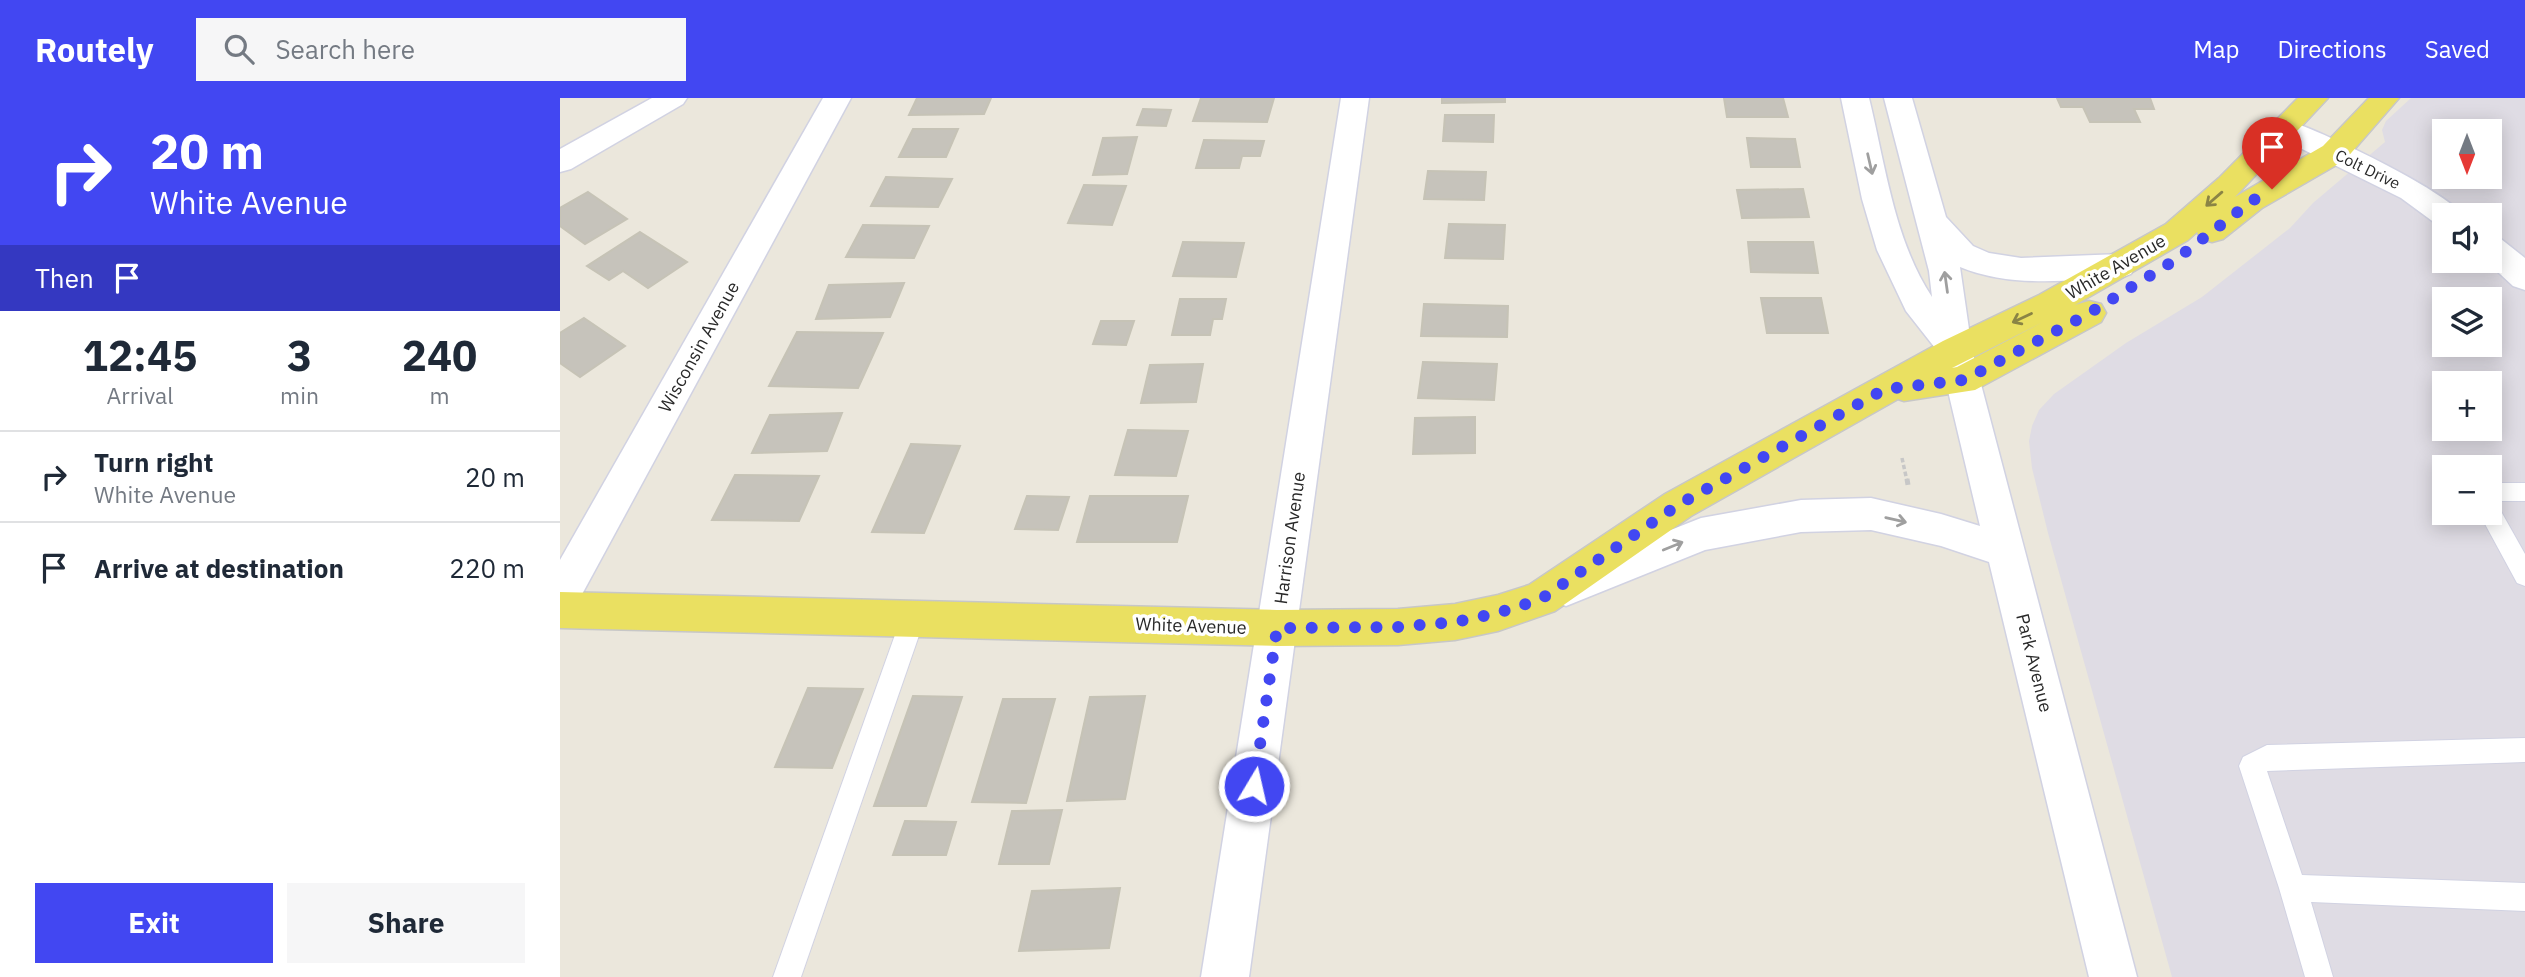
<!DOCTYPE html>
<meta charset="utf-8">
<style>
:root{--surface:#fff;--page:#f6f6f7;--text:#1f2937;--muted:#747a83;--line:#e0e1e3;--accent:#4247f2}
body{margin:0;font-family:"IBM Plex Sans",sans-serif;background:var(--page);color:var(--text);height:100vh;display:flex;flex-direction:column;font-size:26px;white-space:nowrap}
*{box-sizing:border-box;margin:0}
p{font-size:23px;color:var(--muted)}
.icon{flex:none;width:38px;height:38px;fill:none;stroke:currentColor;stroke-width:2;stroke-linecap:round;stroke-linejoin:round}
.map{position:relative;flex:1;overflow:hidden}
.side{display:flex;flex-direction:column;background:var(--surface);width:560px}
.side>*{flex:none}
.guide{background:#4247f2;color:#fff;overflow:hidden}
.needle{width:46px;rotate:180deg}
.fabs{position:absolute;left:1872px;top:21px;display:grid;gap:14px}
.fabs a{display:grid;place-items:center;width:70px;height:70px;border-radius:0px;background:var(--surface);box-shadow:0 4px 18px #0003;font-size:35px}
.pin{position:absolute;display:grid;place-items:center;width:60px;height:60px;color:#fff;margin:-72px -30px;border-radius:50% 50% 50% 0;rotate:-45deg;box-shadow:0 0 7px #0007}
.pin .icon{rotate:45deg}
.me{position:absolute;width:77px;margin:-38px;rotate:9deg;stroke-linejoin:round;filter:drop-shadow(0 0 5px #0008)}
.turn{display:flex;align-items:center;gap:24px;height:147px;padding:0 35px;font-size:32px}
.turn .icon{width:91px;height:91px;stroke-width:2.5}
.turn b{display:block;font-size:49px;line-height:60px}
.then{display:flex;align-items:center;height:66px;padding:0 35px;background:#0003;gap:14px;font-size:26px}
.eta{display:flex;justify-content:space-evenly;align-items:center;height:119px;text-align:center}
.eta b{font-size:42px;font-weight:800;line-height:49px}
.button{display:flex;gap:14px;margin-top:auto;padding:14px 35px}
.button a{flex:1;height:80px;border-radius:0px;background:var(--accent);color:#fff;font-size:28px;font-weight:800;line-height:80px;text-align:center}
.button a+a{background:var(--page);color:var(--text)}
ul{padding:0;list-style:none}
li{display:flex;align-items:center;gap:21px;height:91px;padding:0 35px;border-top:2px solid var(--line)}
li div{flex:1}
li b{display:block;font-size:26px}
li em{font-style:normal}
header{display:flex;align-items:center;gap:42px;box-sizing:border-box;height:98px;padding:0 35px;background:var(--accent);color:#fff}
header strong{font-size:33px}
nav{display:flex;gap:38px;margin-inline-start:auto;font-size:24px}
.search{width:490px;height:63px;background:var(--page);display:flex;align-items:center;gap:18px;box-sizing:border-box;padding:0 24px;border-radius:0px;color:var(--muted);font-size:26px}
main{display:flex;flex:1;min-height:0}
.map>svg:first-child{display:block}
.industrial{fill:#dfdce4;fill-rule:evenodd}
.building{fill:#c6c3bb;stroke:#c6c3b6;stroke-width:2}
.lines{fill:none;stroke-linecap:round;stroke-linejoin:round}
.lane-casing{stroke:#d1d2e2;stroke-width:2}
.street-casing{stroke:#d1d2e2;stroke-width:3}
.secondary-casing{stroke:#d1d2e2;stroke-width:3}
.primary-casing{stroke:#c7c7c7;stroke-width:3}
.path-far1{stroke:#c7c7c7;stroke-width:3.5;stroke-dasharray:4.5 2.5;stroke-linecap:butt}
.path{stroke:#c7c7c7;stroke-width:5;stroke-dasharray:6 3.5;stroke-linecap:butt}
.lane{fill:#fff;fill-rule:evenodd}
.street{fill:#fff;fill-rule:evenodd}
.secondary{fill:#fff;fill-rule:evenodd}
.primary{fill:#eae061;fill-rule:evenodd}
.oneway{stroke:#9f9f9f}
.oneway2{stroke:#8a8445}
.route{stroke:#4247f2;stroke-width:12;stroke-dasharray:0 21.6}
.labels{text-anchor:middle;stroke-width:7;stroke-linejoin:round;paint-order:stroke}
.far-street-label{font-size:16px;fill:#292929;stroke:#fff}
.street-label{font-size:18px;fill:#292929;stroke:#fff}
</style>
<header>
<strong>Routely</strong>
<div class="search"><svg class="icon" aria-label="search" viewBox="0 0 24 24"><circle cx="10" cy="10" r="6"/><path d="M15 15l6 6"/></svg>Search here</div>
<nav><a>Map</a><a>Directions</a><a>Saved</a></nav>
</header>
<main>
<section class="side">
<div class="guide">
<div class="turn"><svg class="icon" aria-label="right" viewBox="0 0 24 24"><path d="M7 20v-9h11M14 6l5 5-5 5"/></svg><div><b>20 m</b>White Avenue</div></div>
<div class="then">Then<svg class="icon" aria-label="arrive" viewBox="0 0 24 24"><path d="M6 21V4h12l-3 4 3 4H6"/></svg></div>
</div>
<div class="eta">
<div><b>12:45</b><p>Arrival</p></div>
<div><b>3</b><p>min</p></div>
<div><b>240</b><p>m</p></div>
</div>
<ul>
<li><svg class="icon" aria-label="right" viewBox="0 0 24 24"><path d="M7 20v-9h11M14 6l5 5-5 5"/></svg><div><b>Turn right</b><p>White Avenue</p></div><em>20 m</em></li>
<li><svg class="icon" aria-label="arrive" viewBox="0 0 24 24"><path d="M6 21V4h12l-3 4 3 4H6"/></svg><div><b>Arrive at destination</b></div><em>220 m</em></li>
</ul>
<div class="button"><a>Exit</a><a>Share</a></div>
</section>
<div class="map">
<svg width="1965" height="879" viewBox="0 0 1965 879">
<rect width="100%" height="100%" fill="#ebe7dc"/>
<!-- industrial -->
<path class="industrial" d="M 1851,0 L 1965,0 L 1965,879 L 1612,879 L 1488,435 L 1472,370 L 1469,343 L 1472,328 L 1479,312 L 1494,296 L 1566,245 L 1642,199 L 1730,130 L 1753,105 L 1825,44 L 1822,32 L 1826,23 ZM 1885,33 L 1930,33 L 1930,79 L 1885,79 ZM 1885,117 L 1930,117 L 1930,163 L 1885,163 ZM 1885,201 L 1930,201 L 1930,247 L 1885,247 ZM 1885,285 L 1930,285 L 1930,331 L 1885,331 ZM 1885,369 L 1930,369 L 1930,415 L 1885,415 Z"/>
<!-- building -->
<g class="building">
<path d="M 357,0 L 431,0 L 424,16 L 349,17 Z"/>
<path d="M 641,0 L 714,0 L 707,24 L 633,23 Z"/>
<path d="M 882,0 L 945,0 L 945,4 L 882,5 Z"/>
<path d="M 1164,0 L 1223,0 L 1228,19 L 1167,19 Z"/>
<path d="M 1497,0 L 1590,0 L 1594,11 L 1574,11 L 1580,24 L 1530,24 L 1523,9 L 1501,9 Z"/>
<path d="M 583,11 L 611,12 L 606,28 L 577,27 Z"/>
<path d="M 885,17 L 934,17 L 933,44 L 883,43 Z"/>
<path d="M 353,31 L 398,31 L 386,59 L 339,59 Z"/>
<path d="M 577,39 L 567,76 L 533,77 L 543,40 Z"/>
<path d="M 1187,40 L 1235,41 L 1240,69 L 1191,69 Z"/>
<path d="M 644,42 L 704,43 L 700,58 L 682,58 L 679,70 L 636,70 Z"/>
<path d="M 868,73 L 926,74 L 924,102 L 864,101 Z"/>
<path d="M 326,79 L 392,81 L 378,109 L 311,108 Z"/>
<path d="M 524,87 L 566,88 L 552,127 L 508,125 Z"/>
<path d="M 1243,91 L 1249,119 L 1182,120 L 1177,92 Z"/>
<path d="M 28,94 L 67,121 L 25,146 L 0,128 L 0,110 Z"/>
<path d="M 889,126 L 945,127 L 943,161 L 885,160 Z"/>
<path d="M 303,127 L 369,128 L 354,160 L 286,159 Z"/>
<path d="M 80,134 L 127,164 L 88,190 L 63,173 L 49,182 L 27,168 Z"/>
<path d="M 623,144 L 684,145 L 676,179 L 613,178 Z"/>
<path d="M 1188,144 L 1253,144 L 1258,175 L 1191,174 Z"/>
<path d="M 344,185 L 330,219 L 256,221 L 269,187 Z"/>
<path d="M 1201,200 L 1261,200 L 1268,235 L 1207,235 Z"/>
<path d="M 620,201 L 666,201 L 662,221 L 653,221 L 650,237 L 612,237 Z"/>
<path d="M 864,206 L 948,208 L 947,239 L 861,238 Z"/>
<path d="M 24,220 L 65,248 L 20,279 L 0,265 L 0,235 Z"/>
<path d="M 541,223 L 574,223 L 566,247 L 533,246 Z"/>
<path d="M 237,234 L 323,235 L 298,290 L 209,288 Z"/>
<path d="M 863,264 L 937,266 L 934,302 L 858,300 Z"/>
<path d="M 643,266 L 636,304 L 581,305 L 590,267 Z"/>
<path d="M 282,315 L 267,353 L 192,355 L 210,317 Z"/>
<path d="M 915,319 L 915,355 L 853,356 L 855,320 Z"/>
<path d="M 568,332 L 628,333 L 616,378 L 555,377 Z"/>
<path d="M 351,346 L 400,348 L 364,435 L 312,434 Z"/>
<path d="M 175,377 L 259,378 L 239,423 L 152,422 Z"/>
<path d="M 467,398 L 509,399 L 498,432 L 455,431 Z"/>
<path d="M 530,398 L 628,398 L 617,444 L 517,444 Z"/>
<path d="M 248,590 L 303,591 L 272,670 L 215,669 Z"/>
<path d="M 353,598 L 402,599 L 366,708 L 314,708 Z"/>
<path d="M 585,598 L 565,701 L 507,703 L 530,599 Z"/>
<path d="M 443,601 L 495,601 L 466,705 L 412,704 Z"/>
<path d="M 502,712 L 489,766 L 439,766 L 452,713 Z"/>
<path d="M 345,723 L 396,724 L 386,757 L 333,757 Z"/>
<path d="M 560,790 L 549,850 L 459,853 L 472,793 Z"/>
</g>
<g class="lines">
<defs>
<g id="lane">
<rect x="1930" y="385" width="35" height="18"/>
<path d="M 1930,406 L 1938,408 L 1965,456 L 1965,488 L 1957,485 L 1919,415 L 1930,415 Z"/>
<path d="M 353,509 L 361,513 L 365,520 L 241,879 L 213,879 L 341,520 L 345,513 Z"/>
<path d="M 1965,640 L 1965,664 L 1707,673 L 1742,777 L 1965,785 L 1965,813 L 1751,804 L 1773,879 L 1745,879 L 1719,790 L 1679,668 L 1683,659 L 1707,647 Z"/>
</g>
<g id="street">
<path d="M 92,0 L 127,0 L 123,6 L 11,71 L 0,74 L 0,51 Z"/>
<path d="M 263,0 L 291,0 L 14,511 L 0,516 L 0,462 Z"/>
<path d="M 781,0 L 809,0 L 689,879 L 641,879 Z"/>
<path d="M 1726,22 C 1756,30 1887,93 1902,117 L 1885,117 L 1885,127 L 1875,125 L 1841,100 L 1716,38 L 1711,31 L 1716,24 Z"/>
<path d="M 1930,138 L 1941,141 L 1965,160 L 1965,192 L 1953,188 L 1926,163 L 1930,163 Z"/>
</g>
<path id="secondary" d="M 1281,0 L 1309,0 C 1325,65 1334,142 1372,199 L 1369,173 L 1324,0 L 1352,0 L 1386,119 L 1413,148 L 1429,155 L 1461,160 L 1560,156 L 1571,160 L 1576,168 L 1571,176 L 1560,180 C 1506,182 1451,190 1400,169 L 1412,252 L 1577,879 L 1529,879 L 1429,464 L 1381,448 L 1311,432 L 1241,434 L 1145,452 L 1006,508 L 992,503 L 986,491 L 992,479 L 1141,420 L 1241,402 L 1311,400 L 1381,416 L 1420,428 L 1379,255 L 1346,213 L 1317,152 L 1302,101 Z"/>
<path id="primary" d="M 1738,0 L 1768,0 L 1675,99 L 1763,48 L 1809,0 L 1839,0 L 1785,62 L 1702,110 L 1663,141 L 1652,144 L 1641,141 L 1637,134 L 1628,142 L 1515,207 L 1529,203 L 1541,206 L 1546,215 L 1541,224 L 1415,292 L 1344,303 L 1338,301 L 1131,418 L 995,513 L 938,533 L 895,542 L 838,547 L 717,548 L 0,530 L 0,494 L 717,512 L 838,511 L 895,506 L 938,497 L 969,487 L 1105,396 L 1383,243 L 1479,197 L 1606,126 L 1659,80 ZM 1483,224 L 1397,269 L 1392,270 Z"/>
</defs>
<!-- lane casing -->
<use href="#lane" class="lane-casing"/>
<!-- street casing -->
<use href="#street" class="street-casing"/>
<!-- secondary casing -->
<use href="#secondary" class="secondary-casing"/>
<!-- primary casing -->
<use href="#primary" class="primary-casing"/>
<!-- path-far1 -->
<path class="path-far1" d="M 1342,360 L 1347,383"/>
<!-- path -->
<path class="path" d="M 1347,381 L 1348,387"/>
<!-- lane -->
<use href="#lane" class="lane"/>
<!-- street -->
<use href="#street" class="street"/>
<!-- secondary -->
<use href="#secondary" class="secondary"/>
<!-- primary -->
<use href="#primary" class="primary"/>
</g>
<!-- one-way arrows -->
<defs><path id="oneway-shaft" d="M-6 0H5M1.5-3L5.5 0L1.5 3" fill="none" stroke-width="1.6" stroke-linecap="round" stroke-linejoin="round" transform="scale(1.75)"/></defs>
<g class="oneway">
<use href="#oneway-shaft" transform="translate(1310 66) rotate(77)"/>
<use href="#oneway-shaft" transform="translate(1386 184) rotate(-98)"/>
<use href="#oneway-shaft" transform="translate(1336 422) rotate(13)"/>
<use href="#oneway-shaft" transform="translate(1113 448) rotate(-22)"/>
</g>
<g class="oneway2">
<use href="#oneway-shaft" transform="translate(1654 101) rotate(139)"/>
<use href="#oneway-shaft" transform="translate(1462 220) rotate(155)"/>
</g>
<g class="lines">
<!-- route -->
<path class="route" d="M 694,688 L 717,530 L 838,529 L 895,524 L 938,515 L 981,501 L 1118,407 L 1325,291 L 1404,282 L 1528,216 L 1615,162 L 1692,103 L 1712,91"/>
</g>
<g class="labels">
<!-- far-street labels -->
<g class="far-street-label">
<text transform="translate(1808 71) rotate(26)" y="6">Colt Drive</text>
</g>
<!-- street labels -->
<g class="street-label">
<text transform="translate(1556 169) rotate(-30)" y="6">White Avenue</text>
<text transform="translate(139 249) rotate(-61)" y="6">Wisconsin Avenue</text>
<text transform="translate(730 440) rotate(-82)" y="6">Harrison Avenue</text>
<text transform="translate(631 528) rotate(2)" y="6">White Avenue</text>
<text transform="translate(1474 565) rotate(76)" y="6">Park Avenue</text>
</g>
</g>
</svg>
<div class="fabs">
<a><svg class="needle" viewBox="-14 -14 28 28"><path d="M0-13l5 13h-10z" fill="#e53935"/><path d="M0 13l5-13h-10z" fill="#747a83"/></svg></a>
<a><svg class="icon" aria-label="sound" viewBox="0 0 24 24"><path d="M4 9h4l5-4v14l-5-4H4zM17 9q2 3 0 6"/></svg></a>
<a><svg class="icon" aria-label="layers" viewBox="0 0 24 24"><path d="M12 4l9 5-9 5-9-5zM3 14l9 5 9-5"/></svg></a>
<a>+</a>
<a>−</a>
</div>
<div class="pin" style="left:1712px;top:91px;background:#d93025"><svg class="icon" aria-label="arrive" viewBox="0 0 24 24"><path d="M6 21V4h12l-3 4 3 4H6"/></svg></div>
<svg class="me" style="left:694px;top:688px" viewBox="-20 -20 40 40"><circle r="17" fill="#4247f2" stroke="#fff" stroke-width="3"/><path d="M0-11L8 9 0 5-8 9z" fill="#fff"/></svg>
</div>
</main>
